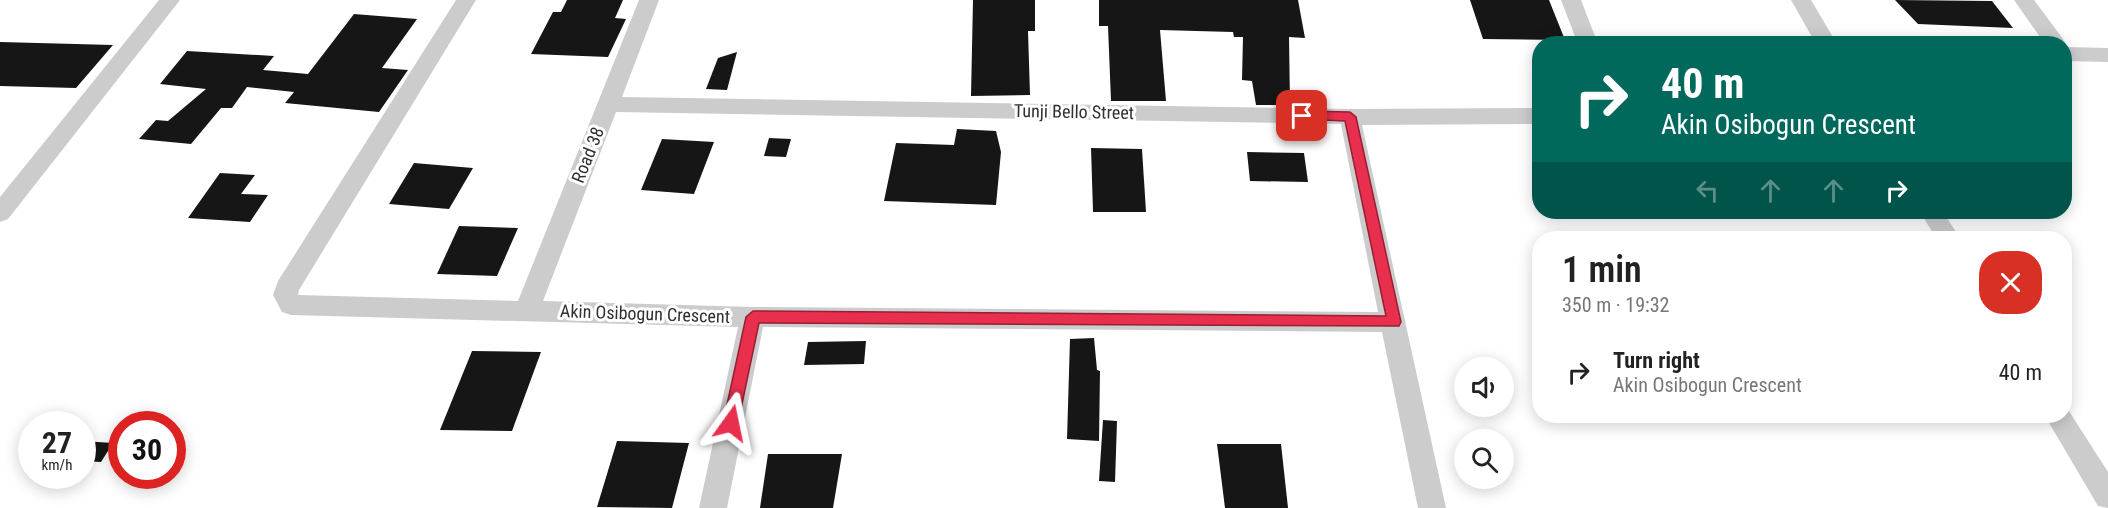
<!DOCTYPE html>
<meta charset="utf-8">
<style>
:root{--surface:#fff;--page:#f2f2f2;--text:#222;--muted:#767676}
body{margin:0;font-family:"Roboto Condensed",sans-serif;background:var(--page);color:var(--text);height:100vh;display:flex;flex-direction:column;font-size:22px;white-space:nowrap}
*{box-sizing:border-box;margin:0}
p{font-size:20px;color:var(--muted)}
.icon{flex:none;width:33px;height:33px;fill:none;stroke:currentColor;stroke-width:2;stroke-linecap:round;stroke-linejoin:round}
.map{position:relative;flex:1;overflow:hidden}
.side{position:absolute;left:1532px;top:231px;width:540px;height:192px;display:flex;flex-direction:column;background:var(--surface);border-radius:24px;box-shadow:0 3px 15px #0003}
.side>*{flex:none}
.guide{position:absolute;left:1532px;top:36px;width:540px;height:183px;border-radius:24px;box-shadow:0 3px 15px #0003;background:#00695c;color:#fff;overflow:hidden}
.fabs{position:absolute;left:1454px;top:357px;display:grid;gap:12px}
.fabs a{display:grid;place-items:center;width:60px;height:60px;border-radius:50%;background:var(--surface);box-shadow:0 3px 15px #0003;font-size:30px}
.speed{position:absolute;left:18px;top:411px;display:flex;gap:12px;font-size:30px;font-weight:700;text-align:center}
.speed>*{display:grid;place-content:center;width:78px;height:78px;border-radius:50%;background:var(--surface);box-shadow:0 3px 15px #0003;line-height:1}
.speed small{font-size:15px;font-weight:400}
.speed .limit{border:9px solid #d22;background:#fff;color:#111}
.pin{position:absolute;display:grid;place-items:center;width:51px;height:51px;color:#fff;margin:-26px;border-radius:12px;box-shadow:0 3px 9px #0006}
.me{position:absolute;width:66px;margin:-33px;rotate:12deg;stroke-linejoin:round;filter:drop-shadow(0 0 4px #0008)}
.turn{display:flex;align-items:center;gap:21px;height:126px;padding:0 30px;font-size:27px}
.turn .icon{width:78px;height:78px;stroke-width:2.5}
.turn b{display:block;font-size:42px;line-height:51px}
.lanes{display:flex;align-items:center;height:57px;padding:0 30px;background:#0003;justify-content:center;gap:30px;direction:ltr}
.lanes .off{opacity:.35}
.round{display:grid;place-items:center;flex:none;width:63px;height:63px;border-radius:24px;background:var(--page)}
.summary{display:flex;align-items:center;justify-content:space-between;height:102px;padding:0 30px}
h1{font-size:36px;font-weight:600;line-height:45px}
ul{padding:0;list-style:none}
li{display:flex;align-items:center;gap:18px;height:78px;padding:0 30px}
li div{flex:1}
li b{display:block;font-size:22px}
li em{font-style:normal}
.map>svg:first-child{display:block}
.building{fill:#161616}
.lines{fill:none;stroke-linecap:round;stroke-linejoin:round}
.minor{fill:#ccc;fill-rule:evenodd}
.route{fill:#e82f4e;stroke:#971f33;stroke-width:1.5}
.labels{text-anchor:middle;stroke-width:6;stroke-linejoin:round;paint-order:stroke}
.street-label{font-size:18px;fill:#2f2f2f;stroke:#fff}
</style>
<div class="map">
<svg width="2108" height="508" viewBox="0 0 2108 508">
<rect width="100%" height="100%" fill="#fff"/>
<!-- building -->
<g class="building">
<path d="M 567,0 L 623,0 L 615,18 L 626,19 L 608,57 L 531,54 L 553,12 L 561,12 Z"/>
<path d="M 973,0 L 1035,0 L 1035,31 L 1028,31 L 1030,95 L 971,96 Z"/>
<path d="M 1099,0 L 1298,0 L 1305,38 L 1289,37 L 1290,105 L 1256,105 L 1252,81 L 1242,80 L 1243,37 L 1234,37 L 1233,32 L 1160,30 L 1166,101 L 1111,101 L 1108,26 L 1099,26 Z"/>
<path d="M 1470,0 L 1549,0 L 1565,40 L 1483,39 Z"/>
<path d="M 1895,0 L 1992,1 L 2013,28 L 1918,24 Z"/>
<path d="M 354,14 L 417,19 L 382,68 L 408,70 L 379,112 L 285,103 L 294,92 L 247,87 L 232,108 L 221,108 L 191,144 L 139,139 L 156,120 L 168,121 L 206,89 L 160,84 L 187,51 L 274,56 L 263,70 L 308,74 Z"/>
<path d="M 0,42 L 113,45 L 76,88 L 0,86 Z"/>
<path d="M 737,52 L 727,90 L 706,89 L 718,58 Z"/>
<path d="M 957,129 L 996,131 L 1001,152 L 996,205 L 884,201 L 896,143 L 954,145 Z"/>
<path d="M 769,138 L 791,139 L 786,157 L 764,156 Z"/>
<path d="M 662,139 L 714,142 L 694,194 L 641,190 Z"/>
<path d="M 1091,148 L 1142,149 L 1146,212 L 1093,212 Z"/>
<path d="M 1247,152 L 1304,153 L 1308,182 L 1250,181 Z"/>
<path d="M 414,163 L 473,168 L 449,209 L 389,204 Z"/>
<path d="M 220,173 L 255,175 L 241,194 L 268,195 L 250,222 L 188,218 Z"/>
<path d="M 459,226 L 518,228 L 497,276 L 437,274 Z"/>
<path d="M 1094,338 L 1097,370 L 1100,371 L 1099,441 L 1067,439 L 1070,339 Z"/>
<path d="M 866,341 L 864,364 L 804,365 L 808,342 Z"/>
<path d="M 472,351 L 541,352 L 512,431 L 440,430 Z"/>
<path d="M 1103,420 L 1117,421 L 1115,482 L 1099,481 Z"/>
<path d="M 82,441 L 113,443 L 101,462 L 82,461 Z"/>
<path d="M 617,441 L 689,443 L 672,508 L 597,507 Z"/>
<path d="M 1217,444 L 1281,444 L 1288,508 L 1225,508 Z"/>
<path d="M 768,454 L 842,454 L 833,508 L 760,508 Z"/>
</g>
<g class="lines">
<!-- minor -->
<g class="minor">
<path d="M 159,0 L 180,0 L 8,219 L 0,222 L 0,197 Z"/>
<path d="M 456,0 L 476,0 L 299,290 L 298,295 L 518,301 L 639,0 L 659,0 L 622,97 L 1350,109 L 1539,108 L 1539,124 L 1362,125 L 1446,508 L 1418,508 L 1382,332 L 763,327 L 727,508 L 699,508 L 738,327 L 291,315 L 282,312 L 273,295 L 278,281 ZM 616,112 L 1341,124 L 1378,312 L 753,307 L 543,301 Z"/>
<path d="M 1561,0 L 1581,0 L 1598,44 L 1578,44 Z"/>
<path d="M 1791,0 L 1811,0 L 1837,44 L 1816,44 Z"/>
<path d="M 2014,0 L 2034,0 L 2063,39 L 2066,44 L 2064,47 L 2108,48 L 2108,62 L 2064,61 L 2064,44 L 2045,44 Z"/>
<path d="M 1920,212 L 1943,212 L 1960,238 L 1936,238 Z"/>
<path d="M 2064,407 L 2067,408 L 2108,472 L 2108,508 L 2098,506 L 2045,416 L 2064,416 Z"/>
</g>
</g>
<!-- route -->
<path class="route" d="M 1302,111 L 1350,112 L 1356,117 L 1401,322 L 1399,326 L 759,323 L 738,423 L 736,428 L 725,428 L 723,423 L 746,317 L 753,311 L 1386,316 L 1345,121 L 1298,119 L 1298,113 Z"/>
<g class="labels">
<!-- street labels -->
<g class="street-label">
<text transform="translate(1074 112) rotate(1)" y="6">Tunji Bello Street</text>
<text transform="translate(588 155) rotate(-68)" y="6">Road 38</text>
<text transform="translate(645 314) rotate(2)" y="6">Akin Osibogun Crescent</text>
</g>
</g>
</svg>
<div class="fabs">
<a><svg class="icon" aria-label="sound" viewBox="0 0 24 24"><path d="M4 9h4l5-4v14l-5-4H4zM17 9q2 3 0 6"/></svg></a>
<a><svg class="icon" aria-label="search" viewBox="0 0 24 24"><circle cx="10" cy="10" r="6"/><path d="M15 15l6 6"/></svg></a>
</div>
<div class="speed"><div>27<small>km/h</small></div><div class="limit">30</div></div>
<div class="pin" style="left:1302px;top:116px;background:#d93025"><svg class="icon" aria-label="arrive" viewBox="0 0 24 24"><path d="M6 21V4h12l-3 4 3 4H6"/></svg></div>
<svg class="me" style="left:731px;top:423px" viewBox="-20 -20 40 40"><path d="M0-17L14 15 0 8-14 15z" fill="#e82f4e" stroke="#fff" stroke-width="4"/></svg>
<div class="guide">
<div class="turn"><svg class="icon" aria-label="right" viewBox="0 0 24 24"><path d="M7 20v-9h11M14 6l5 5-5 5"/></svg><div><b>40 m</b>Akin Osibogun Crescent</div></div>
<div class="lanes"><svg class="icon off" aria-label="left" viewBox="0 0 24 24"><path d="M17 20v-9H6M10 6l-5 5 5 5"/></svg><svg class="icon off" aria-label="ahead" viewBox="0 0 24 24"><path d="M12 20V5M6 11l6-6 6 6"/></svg><svg class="icon off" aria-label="ahead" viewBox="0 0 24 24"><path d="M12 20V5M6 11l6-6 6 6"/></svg><svg class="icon" aria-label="right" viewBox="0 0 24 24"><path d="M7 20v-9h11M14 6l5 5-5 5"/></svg></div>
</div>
<section class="side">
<div class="summary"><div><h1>1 min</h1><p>350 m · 19:32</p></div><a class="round" style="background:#d93025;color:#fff"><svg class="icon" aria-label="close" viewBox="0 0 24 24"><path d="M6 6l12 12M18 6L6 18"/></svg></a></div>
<ul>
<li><svg class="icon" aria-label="right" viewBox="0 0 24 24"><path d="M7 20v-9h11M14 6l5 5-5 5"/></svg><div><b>Turn right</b><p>Akin Osibogun Crescent</p></div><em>40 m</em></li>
</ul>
</section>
</div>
